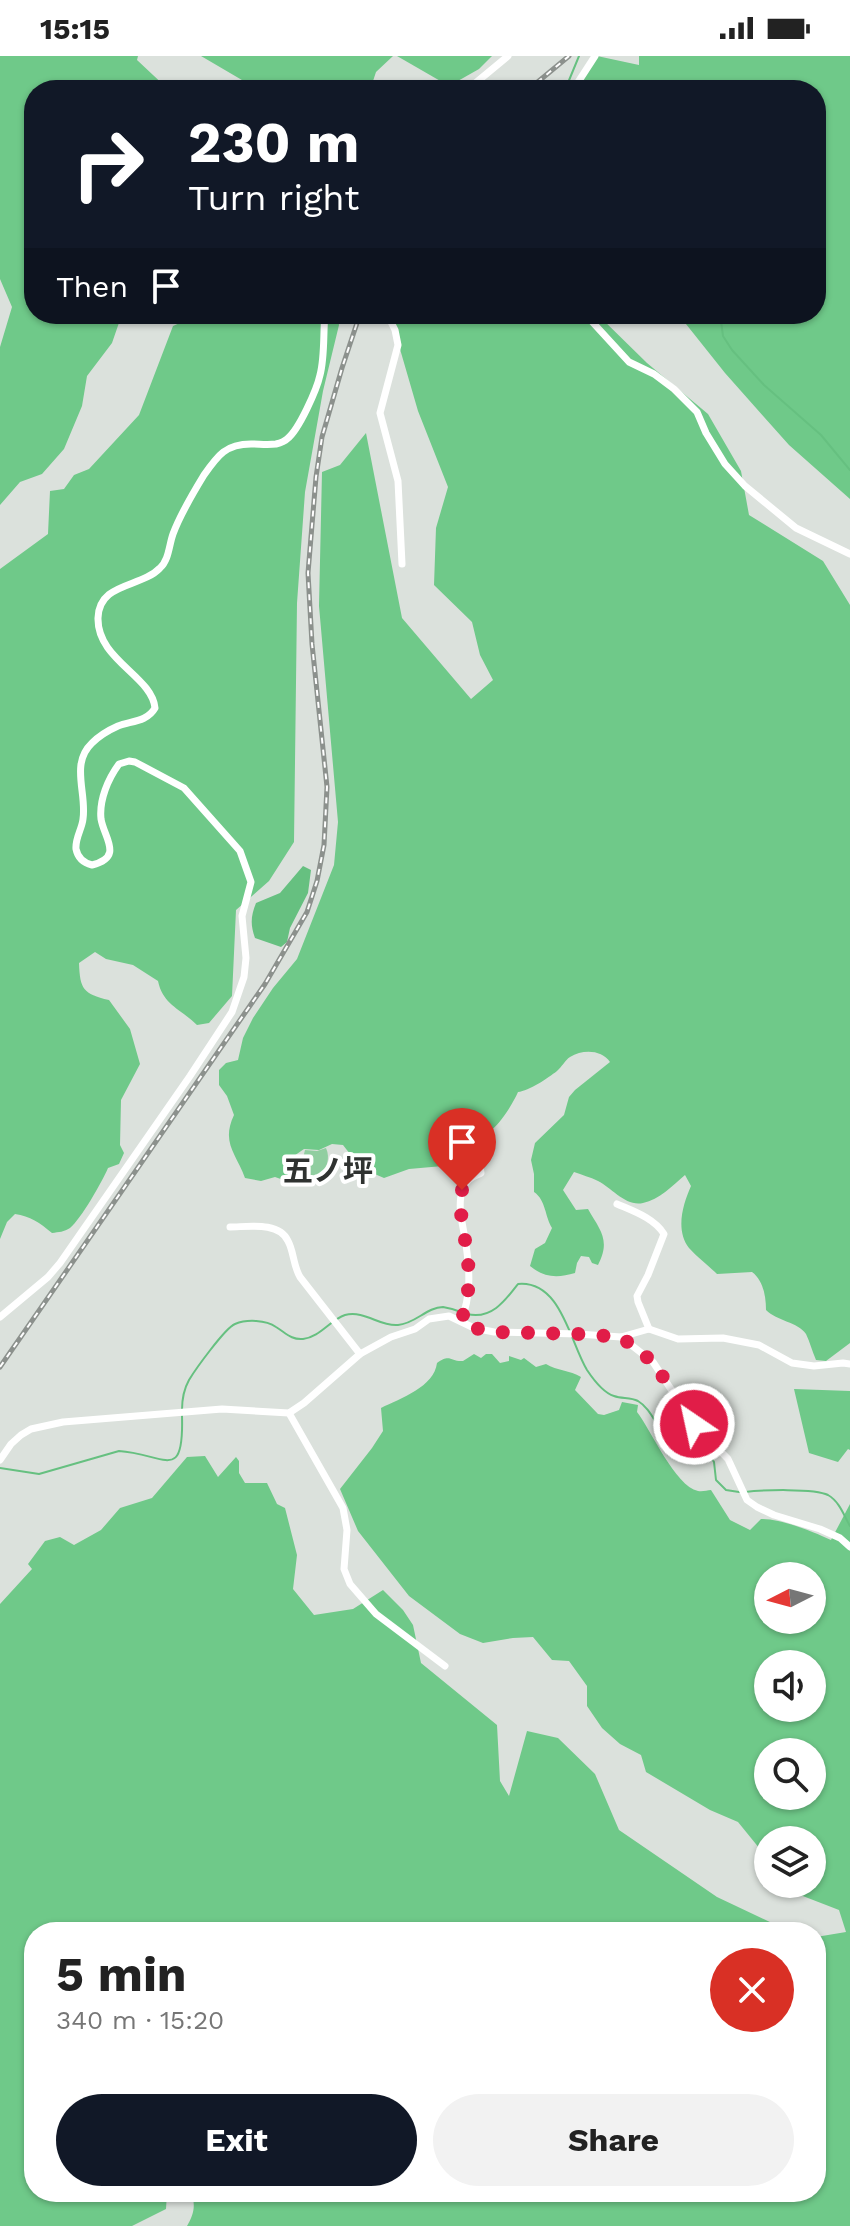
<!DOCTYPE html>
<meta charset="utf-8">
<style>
:root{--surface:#fff;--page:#f2f2f2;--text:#222;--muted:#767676;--accent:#111827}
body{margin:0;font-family:"Work Sans","Noto Sans JP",sans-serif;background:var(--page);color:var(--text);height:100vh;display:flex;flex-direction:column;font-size:30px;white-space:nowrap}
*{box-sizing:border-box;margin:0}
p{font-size:26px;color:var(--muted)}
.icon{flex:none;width:44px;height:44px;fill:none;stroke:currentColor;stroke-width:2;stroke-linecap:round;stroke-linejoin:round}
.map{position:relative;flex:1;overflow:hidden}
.drawer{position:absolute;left:24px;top:1866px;width:802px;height:280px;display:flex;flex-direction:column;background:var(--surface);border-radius:32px;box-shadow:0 2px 6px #0004}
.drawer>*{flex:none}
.hud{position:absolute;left:24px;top:24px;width:802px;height:244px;border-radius:32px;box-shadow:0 2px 6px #0004;background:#111827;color:#fff;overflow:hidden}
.needle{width:52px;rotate:264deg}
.controls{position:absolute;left:754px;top:1506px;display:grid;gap:16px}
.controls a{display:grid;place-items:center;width:72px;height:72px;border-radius:50%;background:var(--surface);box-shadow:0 2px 6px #0004;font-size:40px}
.pin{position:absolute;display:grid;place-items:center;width:68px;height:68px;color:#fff;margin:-82px -34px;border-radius:50% 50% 50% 0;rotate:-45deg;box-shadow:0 0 8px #0007}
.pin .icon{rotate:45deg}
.me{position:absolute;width:88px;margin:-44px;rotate:326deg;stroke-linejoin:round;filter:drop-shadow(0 0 6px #0008)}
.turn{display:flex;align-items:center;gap:28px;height:168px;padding:0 32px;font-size:36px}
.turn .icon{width:104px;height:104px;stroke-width:2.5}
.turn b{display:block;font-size:56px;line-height:68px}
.then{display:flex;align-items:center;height:76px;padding:0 32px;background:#0003;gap:16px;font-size:30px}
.round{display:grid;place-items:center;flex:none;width:84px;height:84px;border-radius:42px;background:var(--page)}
.headline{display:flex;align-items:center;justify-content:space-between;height:136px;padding:0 32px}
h1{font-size:48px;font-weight:700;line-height:60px}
.primary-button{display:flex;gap:16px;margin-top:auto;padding:16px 32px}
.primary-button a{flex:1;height:92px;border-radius:48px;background:var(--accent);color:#fff;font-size:32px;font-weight:700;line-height:92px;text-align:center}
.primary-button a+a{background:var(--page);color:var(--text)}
.status{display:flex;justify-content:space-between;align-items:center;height:56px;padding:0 40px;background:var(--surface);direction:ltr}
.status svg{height:22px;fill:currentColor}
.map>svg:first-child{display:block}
.green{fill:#90cea0}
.forest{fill:#6fc989;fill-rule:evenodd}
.water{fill:#66c080}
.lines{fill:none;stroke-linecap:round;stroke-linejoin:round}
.stream{stroke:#66c080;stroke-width:2}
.minor{stroke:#fff;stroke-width:7}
.rail-casing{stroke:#8c918d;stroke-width:5}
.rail{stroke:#fff;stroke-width:2;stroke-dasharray:6;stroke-linecap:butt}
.route{stroke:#e11d48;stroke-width:14;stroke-dasharray:0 25.2}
.labels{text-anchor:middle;stroke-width:8;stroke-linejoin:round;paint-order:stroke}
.neighbourhood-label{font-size:30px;font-weight:bold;fill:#2f3230;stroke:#fff}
</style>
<div class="status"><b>15:15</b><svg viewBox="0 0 49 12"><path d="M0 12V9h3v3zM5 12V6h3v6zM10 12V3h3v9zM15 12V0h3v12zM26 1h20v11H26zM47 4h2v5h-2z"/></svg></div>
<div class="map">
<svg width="850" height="2170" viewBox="0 0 850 2170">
<rect width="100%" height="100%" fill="#dbe1dc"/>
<!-- green -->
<path class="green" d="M 326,1092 C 331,1103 325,1111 324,1122 L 309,1123 L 299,1118 L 305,1094 L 317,1095 Z"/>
<!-- forest -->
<g class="forest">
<path d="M 0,0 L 138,0 L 137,4 L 169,34 L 34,34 L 34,258 L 122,258 L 112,287 L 87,320 L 82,350 L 64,393 L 42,418 L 20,426 L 0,449 L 0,291 L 12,251 L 0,223 Z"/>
<path d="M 201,0 L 393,0 L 376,16 L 370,34 L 259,34 Z"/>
<path d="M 397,0 L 492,0 L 479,13 L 449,30 Z"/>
<path d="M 597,0 L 639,9 L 639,0 L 850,0 L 850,443 L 789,389 L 725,317 L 678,258 L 816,258 L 816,34 L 573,34 Z"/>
<path d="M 200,258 L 337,258 L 339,269 L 323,335 L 305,436 L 297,547 L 294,786 L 269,825 L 236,854 L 232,940 L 209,967 L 197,969 C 181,953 163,949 158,925 L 133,909 L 106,903 L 95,896 L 79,907 C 80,933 83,938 109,944 L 130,973 L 140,1008 L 121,1044 L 120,1089 L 124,1097 L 119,1108 L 108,1112 C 102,1126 81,1163 70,1172 C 64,1176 59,1176 52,1177 C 40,1167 30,1160 15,1158 L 7,1166 L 0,1183 L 0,513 L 48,478 L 50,435 L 64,433 L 74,419 L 89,413 L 139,359 L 173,270 Z"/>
<path d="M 393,258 L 597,258 L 647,307 L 708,358 L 741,415 L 749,459 L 823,505 L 850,549 L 850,1287 L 826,1305 L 816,1304 C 812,1295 810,1286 806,1278 C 798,1266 777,1265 766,1254 C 766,1240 763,1224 752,1216 L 717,1218 C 709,1210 697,1201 689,1192 C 675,1174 683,1148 691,1130 L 685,1119 C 673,1129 659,1144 643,1147 C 626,1151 612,1132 598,1125 C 590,1121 582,1119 574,1116 L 563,1134 L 576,1154 L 588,1153 C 600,1174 611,1184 598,1209 L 592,1207 L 589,1201 L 581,1200 L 577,1207 L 575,1217 C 558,1222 544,1222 530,1210 L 535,1193 L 545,1187 L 552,1172 C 545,1161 546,1144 534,1136 L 534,1118 L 531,1104 L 535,1087 L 564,1059 L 569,1041 L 575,1034 L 610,1006 C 602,994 583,993 570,1001 C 565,1004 562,1011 557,1015 C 548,1022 529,1035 518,1036 C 509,1056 484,1095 459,1082 L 447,1092 L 443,1110 L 409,1113 L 384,1122 C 366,1115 355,1105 343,1089 L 332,1088 L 319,1094 L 304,1093 L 291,1102 L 297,1115 L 295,1128 L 275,1121 L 261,1125 L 245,1122 C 236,1097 221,1087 234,1059 L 227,1040 L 219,1029 L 219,1014 L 226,1007 L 238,1004 L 243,982 L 253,962 L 273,932 L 297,903 L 334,809 L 338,766 L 319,550 L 322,416 L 340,409 L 366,377 L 402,562 L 471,643 L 493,624 L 480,599 L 472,566 L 434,529 L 436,472 L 448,431 L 418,355 L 393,269 Z"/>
<path d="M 474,1298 L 481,1302 L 486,1298 L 492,1298 L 500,1307 L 509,1305 L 509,1300 L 521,1304 L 524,1302 L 536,1311 L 546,1308 C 557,1315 570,1314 581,1321 L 575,1334 L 598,1358 L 604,1359 L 619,1354 L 622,1346 L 638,1349 L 637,1356 C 651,1374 675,1430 698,1435 C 703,1436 707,1434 711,1434 L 730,1464 L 750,1474 L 761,1463 C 779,1462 814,1476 831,1484 L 850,1448 L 850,2170 L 187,2170 C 194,2158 196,2149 191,2136 L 816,2136 L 816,1881 L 846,1876 L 839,1854 L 795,1837 L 788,1828 L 812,1828 L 812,1784 L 768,1784 L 768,1803 L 738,1766 L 710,1754 L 646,1716 L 641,1699 L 620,1688 L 602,1672 L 587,1650 L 587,1630 L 569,1605 L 552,1604 L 533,1581 L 513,1582 L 483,1587 L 460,1578 L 409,1540 L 358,1475 L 340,1433 L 372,1392 L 383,1375 L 381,1352 C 401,1342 434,1331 437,1307 C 450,1297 451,1306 463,1305 ZM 768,1520 L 812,1520 L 812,1564 L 768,1564 ZM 768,1608 L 812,1608 L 812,1652 L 768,1652 ZM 768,1696 L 812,1696 L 812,1740 L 768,1740 Z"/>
<path d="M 794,1333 L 850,1335 L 850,1394 L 848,1393 L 838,1406 L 809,1397 Z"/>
<path d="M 205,1400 L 218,1421 L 236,1401 L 239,1405 L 239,1417 L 245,1427 L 267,1427 L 277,1448 L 285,1452 L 297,1499 L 293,1533 L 314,1559 L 353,1553 L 383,1534 L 403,1554 L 413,1569 L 421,1607 L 497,1669 L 500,1725 L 509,1740 L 527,1675 L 558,1682 L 595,1718 L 619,1774 L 717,1841 L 791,1876 L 34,1876 L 34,2136 L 167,2136 L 166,2153 L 132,2170 L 0,2170 L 0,1548 L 32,1513 L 28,1508 L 45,1485 L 60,1481 L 74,1489 L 101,1474 L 120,1452 L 152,1442 L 187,1401 Z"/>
</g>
<!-- water -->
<path class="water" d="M 303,810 L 311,814 L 308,837 L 290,872 L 287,886 L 281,891 L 255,882 C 250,868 251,860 256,847 L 280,837 Z"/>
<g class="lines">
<!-- stream -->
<g class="stream">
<path d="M 565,34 L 579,0"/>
<path d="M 720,258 L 723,280 L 732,294 L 764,329 L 821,379 L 850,414"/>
<path d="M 467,1258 C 491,1264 505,1245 518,1228 C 561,1224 570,1286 587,1314 C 593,1323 604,1337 614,1340 C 622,1343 630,1341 638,1345 C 653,1354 656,1373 670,1383 C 680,1390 694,1388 706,1394 L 714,1406 L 716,1424 L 726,1434 L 739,1436"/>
<path d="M 182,1354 C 182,1344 184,1333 189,1324 C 195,1314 225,1272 235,1268 C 247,1263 266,1264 276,1271 C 286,1277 291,1284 303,1283 C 320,1281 330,1264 345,1259 C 365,1254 380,1271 398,1269 C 415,1268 427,1251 443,1251 C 449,1252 456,1254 461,1256"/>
<path d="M 0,1412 L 39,1418 L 119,1395 C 165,1398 184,1428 182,1360"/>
<path d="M 745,1436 C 761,1434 815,1432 828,1439 C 840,1446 844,1460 850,1470"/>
</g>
<!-- minor -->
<g class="minor">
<path d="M 467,34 L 508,0"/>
<path d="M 573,34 L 595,0"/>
<path d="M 387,258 L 395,274 L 398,289 L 380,357 L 398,425 L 402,508"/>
<path d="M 585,258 L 629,306 L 654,318 L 674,333 L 697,356 L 706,377 L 725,408 L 745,430 L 796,472 L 850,498"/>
<path d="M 617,1148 C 633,1155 654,1162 664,1178 L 648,1219 L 637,1240 L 638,1246 L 649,1273"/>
<path d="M 230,1171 C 247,1171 279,1165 288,1185 C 294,1196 293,1209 300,1221 L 360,1298"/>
<path d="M 0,1261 L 48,1221 L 60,1207 L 190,1020 L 232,956 L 244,921 L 246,902 L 242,860 L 251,826 L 240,795 L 184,732 L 135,706 L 129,705 L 119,708 C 108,723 99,744 101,763 C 104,782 124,801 92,809 C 84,807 78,803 76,793 C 75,782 82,773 83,763 C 87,737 70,708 92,687 C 99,680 109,674 118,670 C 131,665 147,666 155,652 C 152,620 97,604 98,562 C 99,526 141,532 160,512 C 169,504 169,489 173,478 C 180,459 193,437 204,419 C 218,399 226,388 251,388 C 259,388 268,389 276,388 C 280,387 284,386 287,383 C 299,374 317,333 320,319 C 325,300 323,277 325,258"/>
<path d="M 461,1265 C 471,1240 470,1216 466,1189 C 464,1172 456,1150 463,1133 C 466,1123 473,1121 481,1117 L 479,1103"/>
<path d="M 621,1281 L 649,1273 L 678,1283 L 723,1282 L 759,1289 L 792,1307 L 814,1310 L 843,1307 L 850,1308"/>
<path d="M 289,1357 L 343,1452 L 347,1474 L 344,1513 L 350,1528 L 376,1558 L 445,1610"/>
<path d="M 0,1404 L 11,1388 L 21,1379 L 31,1373 L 63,1366 L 222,1353 L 289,1357 L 304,1347 L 360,1298 L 391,1281 L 415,1273 L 429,1263 L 449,1260 L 474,1272 L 494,1276 L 578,1278 L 621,1281 L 653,1306 L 694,1368 L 728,1403 L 747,1444 L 757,1451 L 774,1459 L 820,1473 L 840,1482 L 850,1491"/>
</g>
<defs>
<g id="rail">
<path d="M 528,34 L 569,0"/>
<path d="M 0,1311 L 265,928 L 307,856 L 317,825 L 324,789 L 327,731 L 312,588 L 308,517 L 316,421 L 322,381 L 342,312 L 360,258"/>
</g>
</defs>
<!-- rail casing -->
<use href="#rail" class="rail-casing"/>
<!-- rail -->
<use href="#rail" class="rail"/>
</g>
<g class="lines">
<!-- route -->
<path class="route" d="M 462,1134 C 459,1151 462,1167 465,1184 C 470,1212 471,1238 461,1265 L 474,1272 L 494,1276 L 578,1278 L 621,1281 L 653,1306 L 694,1368"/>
</g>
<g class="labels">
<!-- neighbourhood labels -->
<g class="neighbourhood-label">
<text x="328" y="1125">五ノ坪</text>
</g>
</g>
</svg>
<div class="controls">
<a><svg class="needle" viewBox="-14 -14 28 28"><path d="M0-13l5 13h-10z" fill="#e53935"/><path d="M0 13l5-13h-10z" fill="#767676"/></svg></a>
<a><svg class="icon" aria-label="sound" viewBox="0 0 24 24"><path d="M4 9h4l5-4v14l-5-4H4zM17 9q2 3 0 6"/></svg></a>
<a><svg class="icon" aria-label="search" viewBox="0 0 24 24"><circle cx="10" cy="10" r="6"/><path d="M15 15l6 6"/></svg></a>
<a><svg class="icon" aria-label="layers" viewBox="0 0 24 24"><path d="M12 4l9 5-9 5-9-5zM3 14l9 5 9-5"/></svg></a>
</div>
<div class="pin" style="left:462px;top:1134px;background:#d93025"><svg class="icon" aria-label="arrive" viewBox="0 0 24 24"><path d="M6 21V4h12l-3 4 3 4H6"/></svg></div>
<svg class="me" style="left:694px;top:1368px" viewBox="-20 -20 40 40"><circle r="17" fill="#e11d48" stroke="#fff" stroke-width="3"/><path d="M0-11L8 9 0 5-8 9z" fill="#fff"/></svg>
<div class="hud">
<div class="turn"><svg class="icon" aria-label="right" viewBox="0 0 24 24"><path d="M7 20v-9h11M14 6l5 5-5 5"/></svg><div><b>230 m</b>Turn right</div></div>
<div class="then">Then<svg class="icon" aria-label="arrive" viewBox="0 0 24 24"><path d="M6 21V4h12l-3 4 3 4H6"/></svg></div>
</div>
<section class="drawer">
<div class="headline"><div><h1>5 min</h1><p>340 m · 15:20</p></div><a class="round" style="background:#d93025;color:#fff"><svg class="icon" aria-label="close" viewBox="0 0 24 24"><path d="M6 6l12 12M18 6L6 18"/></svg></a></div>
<div class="primary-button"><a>Exit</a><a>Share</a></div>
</section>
</div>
